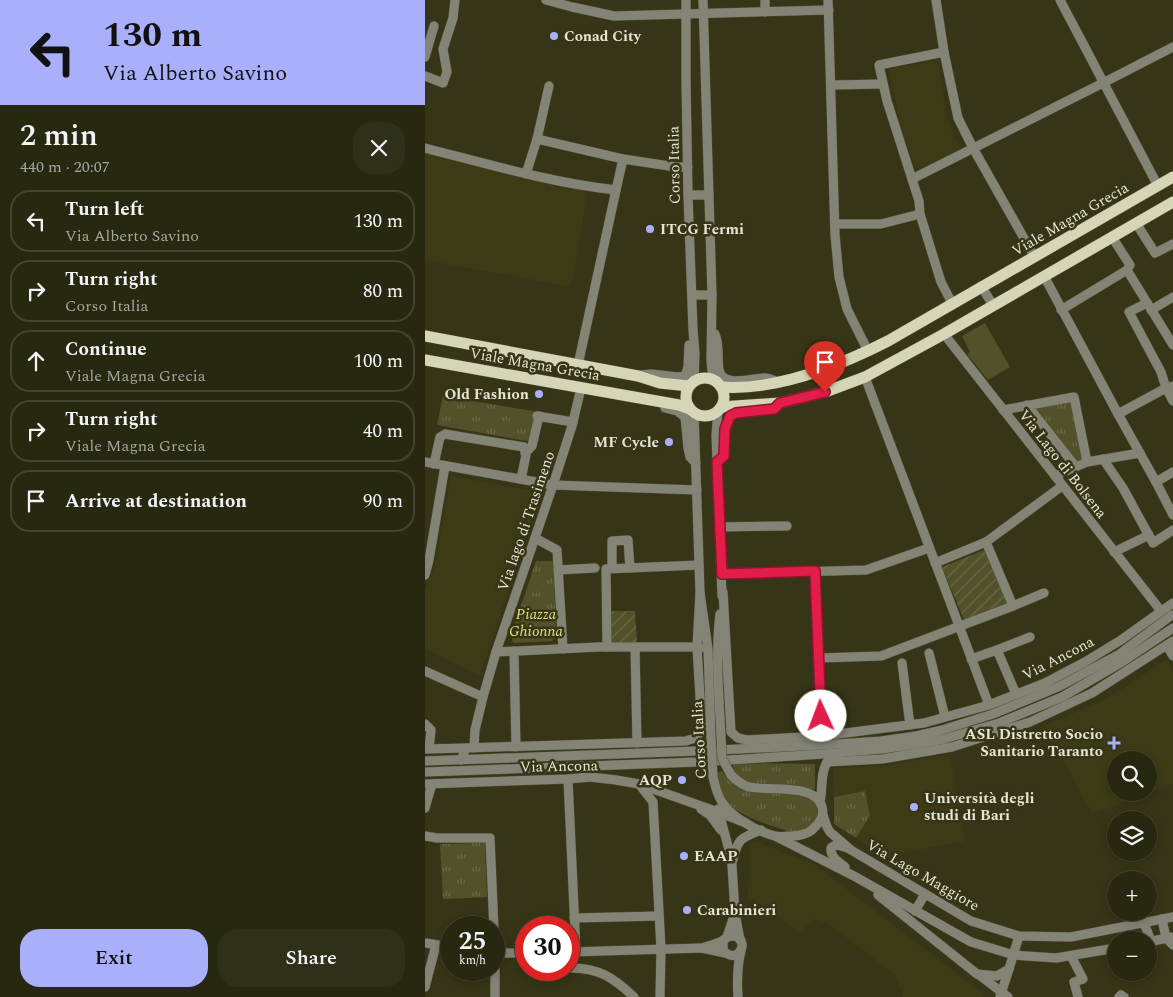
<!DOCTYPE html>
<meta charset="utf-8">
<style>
:root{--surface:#282811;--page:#30301a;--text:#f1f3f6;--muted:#a5a69f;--line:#444431;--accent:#aaaffb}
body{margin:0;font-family:Spectral,serif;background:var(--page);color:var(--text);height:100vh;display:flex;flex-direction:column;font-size:19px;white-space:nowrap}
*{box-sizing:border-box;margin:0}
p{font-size:16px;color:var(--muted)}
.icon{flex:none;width:28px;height:28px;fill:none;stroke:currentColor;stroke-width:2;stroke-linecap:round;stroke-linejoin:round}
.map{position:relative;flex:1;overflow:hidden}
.side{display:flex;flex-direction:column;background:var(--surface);width:425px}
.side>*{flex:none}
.hud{background:#aaaffb;color:#111;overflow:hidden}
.controls{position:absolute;left:682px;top:751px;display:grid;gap:10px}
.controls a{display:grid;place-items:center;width:50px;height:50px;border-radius:50%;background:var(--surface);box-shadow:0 2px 8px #0003,0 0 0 1px var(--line);font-size:25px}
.speed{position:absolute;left:15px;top:916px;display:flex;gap:10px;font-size:25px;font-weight:700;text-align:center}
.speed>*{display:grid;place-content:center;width:65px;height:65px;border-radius:50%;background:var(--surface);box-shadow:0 2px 8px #0003,0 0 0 1px var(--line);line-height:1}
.speed small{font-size:12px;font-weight:400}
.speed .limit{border:8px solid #d22;background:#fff;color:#111}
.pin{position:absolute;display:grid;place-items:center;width:42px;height:42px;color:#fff;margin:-51px -21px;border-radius:50% 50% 50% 0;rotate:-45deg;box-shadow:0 0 5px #0007}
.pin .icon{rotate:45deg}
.me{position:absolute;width:55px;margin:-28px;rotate:358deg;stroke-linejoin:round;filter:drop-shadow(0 0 4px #0008)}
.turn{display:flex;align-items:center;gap:18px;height:105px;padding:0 20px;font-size:22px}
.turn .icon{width:65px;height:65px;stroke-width:2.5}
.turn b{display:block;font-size:35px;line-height:42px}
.round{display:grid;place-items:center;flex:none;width:52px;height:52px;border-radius:20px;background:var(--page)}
.summary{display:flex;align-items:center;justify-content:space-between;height:85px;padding:0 20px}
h1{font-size:30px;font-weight:600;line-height:38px}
.primary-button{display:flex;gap:10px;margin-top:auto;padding:10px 20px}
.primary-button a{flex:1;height:58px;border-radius:20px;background:var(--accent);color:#111;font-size:20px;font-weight:600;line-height:58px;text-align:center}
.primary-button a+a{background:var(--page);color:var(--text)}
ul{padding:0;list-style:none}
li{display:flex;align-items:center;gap:15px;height:62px;margin:0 10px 8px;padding:0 10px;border:2px solid var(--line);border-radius:20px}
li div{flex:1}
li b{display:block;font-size:19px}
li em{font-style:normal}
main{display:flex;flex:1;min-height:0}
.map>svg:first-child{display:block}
.built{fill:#3c3b15;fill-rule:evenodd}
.grass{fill:#52512a}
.park{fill:url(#park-tufts)}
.garden{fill:url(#garden-furrows)}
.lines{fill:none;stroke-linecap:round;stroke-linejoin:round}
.minor-casing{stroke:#525135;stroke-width:10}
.major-casing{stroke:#525135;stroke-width:12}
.minor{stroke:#848476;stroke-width:9}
.major{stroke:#d5d5b7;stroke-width:11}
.minor-bridge-casing{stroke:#525135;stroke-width:10;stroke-linecap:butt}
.minor-bridge{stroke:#848476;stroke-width:9}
.route-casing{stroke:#92132f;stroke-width:12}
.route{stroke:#e11d48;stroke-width:9}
.poi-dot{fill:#aaaffb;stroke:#363517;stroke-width:2}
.labels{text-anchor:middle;stroke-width:5;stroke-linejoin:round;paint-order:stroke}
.poi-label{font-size:15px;font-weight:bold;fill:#e4e5d3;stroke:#363517;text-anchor:start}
.street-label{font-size:15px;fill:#e4e5d3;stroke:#363517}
.park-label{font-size:15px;font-style:italic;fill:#e2e17a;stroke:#363517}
</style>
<main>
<section class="side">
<div class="hud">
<div class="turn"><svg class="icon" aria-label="left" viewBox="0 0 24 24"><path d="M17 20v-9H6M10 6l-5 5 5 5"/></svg><div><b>130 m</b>Via Alberto Savino</div></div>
</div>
<div class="summary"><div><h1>2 min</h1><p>440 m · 20:07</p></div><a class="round"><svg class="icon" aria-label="close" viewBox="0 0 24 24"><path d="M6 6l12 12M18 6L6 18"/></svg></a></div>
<ul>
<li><svg class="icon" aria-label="left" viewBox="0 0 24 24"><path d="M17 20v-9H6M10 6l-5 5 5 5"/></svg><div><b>Turn left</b><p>Via Alberto Savino</p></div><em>130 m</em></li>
<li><svg class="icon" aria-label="right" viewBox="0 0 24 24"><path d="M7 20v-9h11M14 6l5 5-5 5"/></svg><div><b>Turn right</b><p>Corso Italia</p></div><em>80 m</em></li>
<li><svg class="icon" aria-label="ahead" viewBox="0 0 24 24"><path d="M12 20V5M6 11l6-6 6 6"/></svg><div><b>Continue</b><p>Viale Magna Grecia</p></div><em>100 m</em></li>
<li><svg class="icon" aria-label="right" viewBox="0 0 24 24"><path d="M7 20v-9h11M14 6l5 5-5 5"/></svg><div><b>Turn right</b><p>Viale Magna Grecia</p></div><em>40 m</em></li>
<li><svg class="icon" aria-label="arrive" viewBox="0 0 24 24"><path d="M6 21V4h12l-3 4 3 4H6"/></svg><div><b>Arrive at destination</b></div><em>90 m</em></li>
</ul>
<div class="primary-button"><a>Exit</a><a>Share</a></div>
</section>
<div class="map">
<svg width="748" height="997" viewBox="0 0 748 997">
<defs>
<pattern id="park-tufts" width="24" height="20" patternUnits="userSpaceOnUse" patternTransform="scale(1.25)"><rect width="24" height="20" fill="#52512a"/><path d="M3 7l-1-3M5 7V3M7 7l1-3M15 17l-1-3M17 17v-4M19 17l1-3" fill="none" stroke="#6b6a48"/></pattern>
<pattern id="garden-furrows" width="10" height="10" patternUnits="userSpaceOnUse" patternTransform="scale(1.25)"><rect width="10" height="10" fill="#52512a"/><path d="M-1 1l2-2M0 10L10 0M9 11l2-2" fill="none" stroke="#6b6a48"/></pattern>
</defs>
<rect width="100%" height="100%" fill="#363517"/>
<!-- built -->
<g class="built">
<path d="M 512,61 L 522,116 L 527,132 L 536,150 L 507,165 L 490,168 L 477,132 L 464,69 Z"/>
<path d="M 0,153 L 163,192 L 146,287 L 0,260 Z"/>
<path d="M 26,476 L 116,492 L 55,676 L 0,648 L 0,590 L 4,582 L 10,565 Z"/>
<path d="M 742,659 L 748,670 L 748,784 L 667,814 L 620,725 L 672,703 L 697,689 ZM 691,760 L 724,760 L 724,792 L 691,792 Z"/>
<path d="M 525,755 L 540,841 L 460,856 L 431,838 L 445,816 L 440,791 L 409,797 L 408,768 L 458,765 Z"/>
<path d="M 329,841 L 389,864 L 560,995 L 558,997 L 478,997 L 471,976 L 403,923 L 389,919 L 375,933 L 330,900 L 323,899 L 324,845 L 326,842 Z"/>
</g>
<!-- grass -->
<path class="grass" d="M 560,323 L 585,367 L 563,380 L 542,354 L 545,352 L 537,336 Z"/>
<!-- park -->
<g class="park">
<path d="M 18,396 L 113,412 L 107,442 L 12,425 Z"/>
<path d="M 646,399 L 660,461 L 653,465 L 610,410 L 611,406 Z"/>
<path d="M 111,561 L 127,561 L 129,562 L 129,565 L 131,637 L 127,641 L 89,643 L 87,641 L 89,626 Z"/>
<path d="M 308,763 L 390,764 L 390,789 L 388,790 C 379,788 369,787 360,786 C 345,785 316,788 309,771 C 308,768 308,765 308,763 Z"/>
<path d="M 297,771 C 302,777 307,783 314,787 C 323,791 355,792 367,794 C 374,794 384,796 389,800 C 393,803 393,806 393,810 C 394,825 377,834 363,831 C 343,824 310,816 298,797 C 295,790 294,782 292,774 L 294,772 Z"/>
<path d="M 440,791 L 445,816 L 431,838 L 409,824 L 409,797 Z"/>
<path d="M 60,843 L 62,897 L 18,899 L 15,844 Z"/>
</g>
<!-- garden -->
<g class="garden">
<path d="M 559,550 L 582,603 L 539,620 L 517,567 Z"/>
<path d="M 182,611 L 210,611 L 212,642 L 183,642 Z"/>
</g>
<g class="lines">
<defs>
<g id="minor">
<path d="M 121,0 L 147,7 L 189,16 L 404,10"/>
<path d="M 261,0 L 261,82 L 263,195 L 268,330 L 270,353 L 269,382"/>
<path d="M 278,0 L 287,295 L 286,360 L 287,371 L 291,381"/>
<path d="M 340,0 L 340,12"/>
<path d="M 403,0 L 410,235 L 414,277 L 422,309 L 443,351"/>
<path d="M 511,0 L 519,52 L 533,118 L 548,148 L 609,256"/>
<path d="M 635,0 L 733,186"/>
<path d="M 519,52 L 454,65 L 462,101 L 494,201 L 495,214 L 516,282 L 527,303"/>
<path d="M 0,57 L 9,26"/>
<path d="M 0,76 L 18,83 L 22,72 L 18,49 L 28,18 L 30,0"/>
<path d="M 406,85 L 458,84"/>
<path d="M 112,139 L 198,159"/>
<path d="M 0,148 C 63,164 127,183 191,190 L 198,159 L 251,167 L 263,167"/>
<path d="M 101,174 L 112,139 L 124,86"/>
<path d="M 487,179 L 676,84 L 748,47"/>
<path d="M 263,195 L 284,195"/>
<path d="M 711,223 L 730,253 L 748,244"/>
<path d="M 410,224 L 456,224 L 495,214"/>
<path d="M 687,237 L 705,265 L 702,270 L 748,345"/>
<path d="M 619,276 L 693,414 L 731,482 L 748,515"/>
<path d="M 556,286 L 568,305"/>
<path d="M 267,295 L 287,295"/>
<path d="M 722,303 L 704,312 L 736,372 L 741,388 L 748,401"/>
<path d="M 636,310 L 702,270"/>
<path d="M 726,310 L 748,297"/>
<path d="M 290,334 C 295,346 292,358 294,370 C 298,389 329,377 341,378 C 345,378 349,381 353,382"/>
<path d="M 519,334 L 736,611"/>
<path d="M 153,365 L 191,190"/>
<path d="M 215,375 L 226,374 L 253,377 L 260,376 L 263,367 L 264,345"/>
<path d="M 440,377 L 564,705"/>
<path d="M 602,405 L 651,467"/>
<path d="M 240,408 L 252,411 L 260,417 L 263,448 L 265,457 L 271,463"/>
<path d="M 293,410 L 291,435 L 297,596"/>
<path d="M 578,410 L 649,397 L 662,462"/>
<path d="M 269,413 L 275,593 L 283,649 L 286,737"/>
<path d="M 693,414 L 741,388 L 748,386"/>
<path d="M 112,416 L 148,422"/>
<path d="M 100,453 L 107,446 L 114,416"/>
<path d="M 678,459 L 698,488 L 728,543 L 748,530"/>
<path d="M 0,462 L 128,485 L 272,490"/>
<path d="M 292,462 L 299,456 L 300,429 L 305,416 L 311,413 L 349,409 L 355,403"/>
<path d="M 9,464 L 15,437 L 20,434 L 99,447 L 101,455 L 96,479"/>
<path d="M 630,476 L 662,462 L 715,453"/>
<path d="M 731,482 L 748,472"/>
<path d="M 295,527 L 362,526"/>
<path d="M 110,538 L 132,550 L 138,649"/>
<path d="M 689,552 L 724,535"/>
<path d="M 510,563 L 561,542 L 637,486"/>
<path d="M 187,568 L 187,541 L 203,540 L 205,568"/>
<path d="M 133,570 L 170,568"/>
<path d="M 390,571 L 397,736"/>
<path d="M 297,574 L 441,570 L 504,548"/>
<path d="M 0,575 L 4,560 L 20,466"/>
<path d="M 298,592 L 306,732 L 313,738 L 322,740 L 397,736 L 499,723 L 564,705 L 620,683 L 660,662 L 696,640 L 748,603"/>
<path d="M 588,606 L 619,593"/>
<path d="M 295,614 C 290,655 294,695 296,736"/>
<path d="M 742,646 L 748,656"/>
<path d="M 182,647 L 181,569 L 274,565"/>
<path d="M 210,647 L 212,743"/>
<path d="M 89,651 L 91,747"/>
<path d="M 71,652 L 173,647 L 272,647 L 276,648"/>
<path d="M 504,653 L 520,717"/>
<path d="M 394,658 L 456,656 L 588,606 L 561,542"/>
<path d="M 546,659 L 572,650"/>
<path d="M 477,663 L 485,725"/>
<path d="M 0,671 L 58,697"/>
<path d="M 591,694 L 572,650 L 605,637"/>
<path d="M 0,724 L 6,730 L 4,749"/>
<path d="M 49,748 L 50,730 L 58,697 L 71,652 L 128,485 L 147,426 L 156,388"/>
<path d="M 0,749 L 41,748"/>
<path d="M 36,760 L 41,748 L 261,741 L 270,738 L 277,731 L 272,647 L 275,593"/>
<path d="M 0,761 L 272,751 L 397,745 L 456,741 L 491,736 L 517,730 L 568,714 L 633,687 L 693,655 L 747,615"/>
<path d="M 0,772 L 272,762 L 398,754 L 457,749 L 492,744 L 519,739 L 574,723 L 637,697 L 697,662 L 748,628"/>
<path d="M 288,777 C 290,786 292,795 297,802 C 306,817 333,832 350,836 C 355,837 361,836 366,836 C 374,836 380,835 387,830 C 393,824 400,817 397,807 C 390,781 340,793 321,786 C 315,783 310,779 306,775"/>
<path d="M 143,779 L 151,952"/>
<path d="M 0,784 L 143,779 L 165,777 L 191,780 L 214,784 L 293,812 L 321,823"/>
<path d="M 214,784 L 228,802 L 236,949 L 235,997"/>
<path d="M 395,802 C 398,788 395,774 402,762 L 457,759 L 527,747 L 605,722 L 667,693 L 748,641"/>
<path d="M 0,808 L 7,784"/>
<path d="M 276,809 L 285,815 L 296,830"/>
<path d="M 293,809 L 303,846 L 307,865 L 310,913 L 315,940"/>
<path d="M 398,815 L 402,827 L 405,832 L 426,850 L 546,921 L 594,936 L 646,937 L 748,917"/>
<path d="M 0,836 L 12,838 L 65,838 L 70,953 L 70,997"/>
<path d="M 352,837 L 429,876 L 546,942 L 589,955 L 631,958 L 691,948"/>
<path d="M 308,860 C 313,838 316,838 336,830"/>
<path d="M 420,867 C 414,862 405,857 406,848 C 411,843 416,846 422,848"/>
<path d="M 453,895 L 552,974 L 572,976 L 584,969 L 594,936"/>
<path d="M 490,911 L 500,894"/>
<path d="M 149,918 L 234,916"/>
<path d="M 737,919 L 741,938 L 748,945"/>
<path d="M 719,923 L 726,941"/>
<path d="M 302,937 L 310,913"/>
<path d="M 724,942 L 746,937"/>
<path d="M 0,943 L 26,947"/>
<path d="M 280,947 C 285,946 290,944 295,942 C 300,940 302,935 309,936 C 326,939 313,967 298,950 L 298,942"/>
<path d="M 144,952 L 277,948 L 300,953"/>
<path d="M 69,953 L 101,953"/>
<path d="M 646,956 L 658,979 L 649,982 L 653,997"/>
<path d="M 144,968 C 173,967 189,978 209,997"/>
<path d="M 107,972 L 120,970"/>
<path d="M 553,974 L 583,997"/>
<path d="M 0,987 L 11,945"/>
<path d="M 313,997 C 312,981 312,966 316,951"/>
<path d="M 575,997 L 584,969"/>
<path d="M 694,997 L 696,995 L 699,997"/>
</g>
<g id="major">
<path d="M 0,336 L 213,376 L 235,383 L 264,386"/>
<path d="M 0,360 L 254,405 L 265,409"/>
<circle cx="280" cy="397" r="19"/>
<path d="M 296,387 C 352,391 414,366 463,341 L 748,177"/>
<path d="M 296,407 L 355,403 L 400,392 L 440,377 L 519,334 L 748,202"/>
</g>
</defs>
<!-- minor casing -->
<use href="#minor" class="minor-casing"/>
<!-- major casing -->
<use href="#major" class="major-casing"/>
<!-- minor -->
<use href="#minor" class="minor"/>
<!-- major -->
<use href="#major" class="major"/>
<defs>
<g id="minor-bridge">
<path d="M 296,736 L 297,758 L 306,775"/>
<path d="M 286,737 L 288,777"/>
</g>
</defs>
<!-- minor-bridge casing -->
<use href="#minor-bridge" class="minor-bridge-casing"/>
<!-- minor-bridge -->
<use href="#minor-bridge" class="minor-bridge"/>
</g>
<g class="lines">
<defs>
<path id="route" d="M 396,716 L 390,571 L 297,574 L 292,462 L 299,456 L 300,429 L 305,416 L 311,413 L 349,409 L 355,403 L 400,392"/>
</defs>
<!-- route casing -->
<use href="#route" class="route-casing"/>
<!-- route -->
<use href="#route" class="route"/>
</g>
<!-- markers -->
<g class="poi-dot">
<circle cx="129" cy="36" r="5"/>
<circle cx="225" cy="229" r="5"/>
<circle cx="114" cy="394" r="5"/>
<circle cx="244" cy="442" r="5"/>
<path d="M686.5 735.5h5v5h5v5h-5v5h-5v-5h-5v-5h5z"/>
<circle cx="257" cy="780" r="5"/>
<circle cx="489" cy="807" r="5"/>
<circle cx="259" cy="856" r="5"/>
<circle cx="262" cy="910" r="5"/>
</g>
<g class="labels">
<!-- poi labels -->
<g class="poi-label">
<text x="139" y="41">Conad City</text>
<text x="235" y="234">ITCG Fermi</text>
<text x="104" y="399" text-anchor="end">Old Fashion</text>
<text x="234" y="447" text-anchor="end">MF Cycle</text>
<text x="678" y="739" text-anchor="end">ASL Distretto Socio<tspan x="678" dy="17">Sanitario Taranto</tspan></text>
<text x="247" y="785" text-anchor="end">AQP</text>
<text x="499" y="803">Università degli<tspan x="499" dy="17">studi di Bari</tspan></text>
<text x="269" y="861">EAAP</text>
<text x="272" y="915">Carabinieri</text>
</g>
<!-- street labels -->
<g class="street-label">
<text transform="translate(249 165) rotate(-91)" y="5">Corso Italia</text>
<text transform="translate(645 219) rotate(-30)" y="5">Viale Magna Grecia</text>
<text transform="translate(110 364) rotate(10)" y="5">Viale Magna Grecia</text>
<text transform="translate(638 464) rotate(52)" y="5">Via Lago di Bolsena</text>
<text transform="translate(101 521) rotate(-71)" y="5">Via lago di Trasimeno</text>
<text transform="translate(633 658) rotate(-27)" y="5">Via Ancona</text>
<text transform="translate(274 740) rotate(-93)" y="5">Corso Italia</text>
<text transform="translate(134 766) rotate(-1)" y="5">Via Ancona</text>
<text transform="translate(498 875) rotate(30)" y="5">Via Lago Maggiore</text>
</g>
<!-- park labels -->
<g class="park-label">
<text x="111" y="619">Piazza<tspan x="111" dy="17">Ghionna</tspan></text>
</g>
</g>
</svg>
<div class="controls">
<a><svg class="icon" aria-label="search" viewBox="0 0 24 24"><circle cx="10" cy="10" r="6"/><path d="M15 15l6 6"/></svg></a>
<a><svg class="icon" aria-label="layers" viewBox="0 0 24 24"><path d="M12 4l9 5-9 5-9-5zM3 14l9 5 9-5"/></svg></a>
<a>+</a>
<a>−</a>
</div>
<div class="speed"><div>25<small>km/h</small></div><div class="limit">30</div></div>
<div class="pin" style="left:400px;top:392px;background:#d93025"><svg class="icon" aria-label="arrive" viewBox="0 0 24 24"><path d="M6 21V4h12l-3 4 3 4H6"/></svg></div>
<svg class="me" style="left:396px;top:716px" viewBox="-20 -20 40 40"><circle r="19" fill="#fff"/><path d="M0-13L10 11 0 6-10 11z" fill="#e11d48"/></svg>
</div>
</main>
